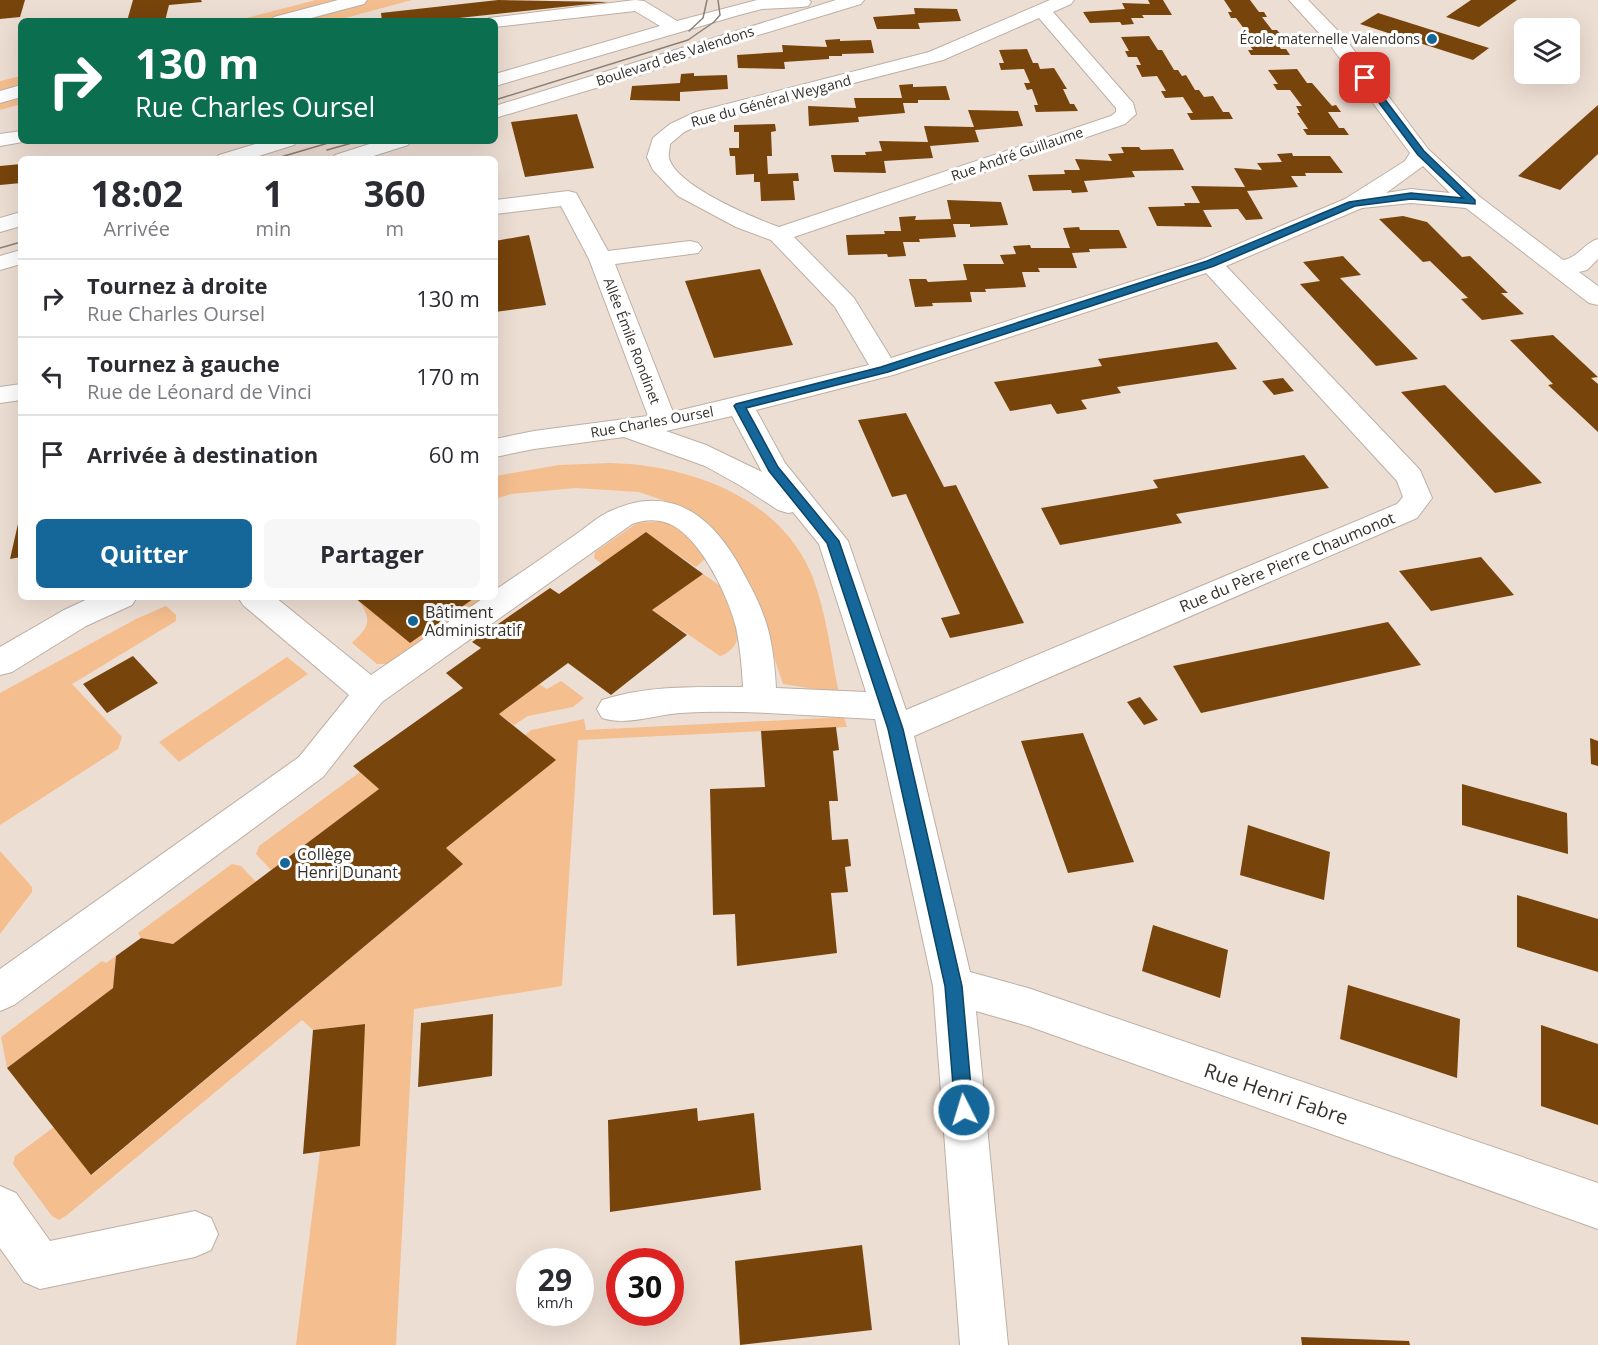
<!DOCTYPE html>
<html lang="fr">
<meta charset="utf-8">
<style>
:root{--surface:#fff;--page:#f7f7f7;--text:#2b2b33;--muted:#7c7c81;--line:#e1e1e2;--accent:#146798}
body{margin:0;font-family:"Open Sans",sans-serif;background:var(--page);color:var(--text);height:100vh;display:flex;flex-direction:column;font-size:22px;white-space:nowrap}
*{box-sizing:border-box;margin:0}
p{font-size:20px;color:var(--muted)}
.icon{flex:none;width:33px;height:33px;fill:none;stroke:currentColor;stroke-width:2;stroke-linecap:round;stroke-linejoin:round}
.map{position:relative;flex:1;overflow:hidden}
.side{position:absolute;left:18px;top:156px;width:480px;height:444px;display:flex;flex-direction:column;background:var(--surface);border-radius:9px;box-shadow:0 6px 24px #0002}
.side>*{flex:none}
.top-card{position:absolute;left:18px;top:18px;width:480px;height:126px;border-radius:9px;box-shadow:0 6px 24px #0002;background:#0b6e4f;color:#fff;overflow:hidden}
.buttons{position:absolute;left:1514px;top:18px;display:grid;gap:12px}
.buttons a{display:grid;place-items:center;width:66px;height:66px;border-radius:9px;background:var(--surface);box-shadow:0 6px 24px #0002;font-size:30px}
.speed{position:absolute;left:516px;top:1248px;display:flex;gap:12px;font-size:30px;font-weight:700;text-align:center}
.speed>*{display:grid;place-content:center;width:78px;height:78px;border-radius:50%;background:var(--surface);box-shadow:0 6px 24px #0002;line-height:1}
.speed small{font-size:15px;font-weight:400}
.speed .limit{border:9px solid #d22;background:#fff;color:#111}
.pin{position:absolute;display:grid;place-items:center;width:51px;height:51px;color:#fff;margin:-26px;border-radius:12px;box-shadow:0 3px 9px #0006}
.me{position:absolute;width:66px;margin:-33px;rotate:355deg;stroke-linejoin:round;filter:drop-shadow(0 0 4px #0008)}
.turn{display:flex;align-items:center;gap:21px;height:126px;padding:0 18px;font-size:27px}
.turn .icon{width:78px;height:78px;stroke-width:2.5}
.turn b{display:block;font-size:42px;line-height:51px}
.eta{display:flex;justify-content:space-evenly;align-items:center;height:102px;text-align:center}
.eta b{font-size:36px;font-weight:700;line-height:42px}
.primary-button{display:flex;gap:12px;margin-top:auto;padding:12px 18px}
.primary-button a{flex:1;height:69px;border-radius:9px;background:var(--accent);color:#fff;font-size:24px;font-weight:700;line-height:69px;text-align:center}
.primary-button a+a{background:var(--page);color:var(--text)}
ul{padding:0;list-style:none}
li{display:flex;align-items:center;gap:18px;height:78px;padding:0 18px;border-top:2px solid var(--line)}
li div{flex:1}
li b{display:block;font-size:22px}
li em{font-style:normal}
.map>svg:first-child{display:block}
.green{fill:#f5be8e}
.building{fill:#77440c}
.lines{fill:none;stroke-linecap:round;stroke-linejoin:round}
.minor-casing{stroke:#bdafa4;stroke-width:2}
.minor{fill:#fff;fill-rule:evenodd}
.tram{stroke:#898078;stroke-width:1.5}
.route{fill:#146798;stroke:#0d4363;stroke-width:1.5}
.poi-dot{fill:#146798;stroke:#fff;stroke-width:2}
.labels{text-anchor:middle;stroke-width:6;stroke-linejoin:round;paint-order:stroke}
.far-poi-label{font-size:14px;fill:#35302b;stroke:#fff;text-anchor:end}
.far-street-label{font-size:14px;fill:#35302b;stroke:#fff}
.street-label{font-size:16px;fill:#35302b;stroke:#fff}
.poi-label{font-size:16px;fill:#35302b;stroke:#fff;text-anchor:start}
.near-street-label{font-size:20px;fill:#35302b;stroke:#fff}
</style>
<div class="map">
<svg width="1598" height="1345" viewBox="0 0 1598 1345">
<rect width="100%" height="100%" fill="#edded3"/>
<!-- green -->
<g class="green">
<path d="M 316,0 L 412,0 L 334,21 L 235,21 Z"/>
<path d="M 21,76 L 21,104 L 0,110 L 0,81 Z"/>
<path d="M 610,463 C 688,465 778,496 811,573 C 826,609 831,655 839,693 L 783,684 L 754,598 L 716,538 L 688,509 L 639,492 L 576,488 L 511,494 L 495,499 L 495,476 L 559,465 Z"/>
<path d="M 666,521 L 692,535 L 706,558 L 696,567 L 646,533 L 602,564 L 594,558 L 595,552 L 637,523 Z"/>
<path d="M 703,574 C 712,580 722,586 729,595 C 742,614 746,648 720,656 L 652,610 Z"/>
<path d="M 486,597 L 390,664 L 377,664 L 352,643 C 369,627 373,620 358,600 Z"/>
<path d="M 166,606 L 176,615 L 176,621 L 72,684 L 122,737 L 118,749 L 0,825 L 0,693 L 136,619 Z"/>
<path d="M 287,657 L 308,674 L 179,762 L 159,742 Z"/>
<path d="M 561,681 L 584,698 L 573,707 L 528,716 L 514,725 L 499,714 L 539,684 L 547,689 Z"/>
<path d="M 844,717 L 847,727 L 578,740 L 562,986 L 414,1009 L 396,1345 L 296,1345 L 320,1152 L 360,1146 L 364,1024 L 313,1030 L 302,1020 L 67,1215 L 59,1220 L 52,1216 L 13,1164 L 15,1156 L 54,1127 L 92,1175 L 463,864 L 446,848 L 555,760 L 525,735 L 531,730 L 584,719 L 586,730 Z"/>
<path d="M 360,772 L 379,789 L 271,870 L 256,854 L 259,846 Z"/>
<path d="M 0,851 L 32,887 L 32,892 L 0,934 Z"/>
<path d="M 232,864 L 241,866 L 256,882 L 173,944 L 141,938 L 138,933 Z"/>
<path d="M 116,956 L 113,988 L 7,1068 L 1,1037 L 102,961 L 106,963 Z"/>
</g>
<!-- building -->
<g class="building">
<path d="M 0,0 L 25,0 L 20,17 L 0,19 Z"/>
<path d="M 133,0 L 201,0 L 202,2 L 169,5 L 165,21 L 127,21 Z"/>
<path d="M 498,0 L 609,2 L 431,21 L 382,21 L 381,13 Z"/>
<path d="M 1148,0 L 1163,0 L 1172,15 L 1142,15 L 1144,18 L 1131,18 L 1134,24 L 1122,25 L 1120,22 L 1090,23 L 1083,12 L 1125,9 L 1122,3 L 1150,4 Z"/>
<path d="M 1224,0 L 1250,0 L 1259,12 L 1264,12 L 1267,17 L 1262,17 L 1272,30 L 1277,30 L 1281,35 L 1271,36 L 1281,49 L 1286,49 L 1290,55 L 1251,55 L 1248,50 L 1253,50 L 1240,31 L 1245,30 L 1236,18 L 1231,18 L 1228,12 L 1232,12 Z"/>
<path d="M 1471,0 L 1517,0 L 1479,27 L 1446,17 Z"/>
<path d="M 914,8 L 957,9 L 961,21 L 918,23 L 920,29 L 877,29 L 873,17 L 915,14 Z"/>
<path d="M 1378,13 L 1489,48 L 1473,60 L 1360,24 Z"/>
<path d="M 1149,36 L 1158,50 L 1162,50 L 1174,70 L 1178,70 L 1182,76 L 1186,75 L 1195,90 L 1199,90 L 1204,97 L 1213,96 L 1223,112 L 1229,112 L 1233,119 L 1191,120 L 1187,113 L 1193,113 L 1183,97 L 1165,98 L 1161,91 L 1166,91 L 1157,76 L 1142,77 L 1136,65 L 1141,65 L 1137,57 L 1128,57 L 1125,51 L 1129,51 L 1121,37 Z"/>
<path d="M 840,39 L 840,41 L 871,40 L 874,53 L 842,54 L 842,56 L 829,56 L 829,59 L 784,62 L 785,69 L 738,68 L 737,55 L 783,52 L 782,45 L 827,47 L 825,40 Z"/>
<path d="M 1027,49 L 1033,63 L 1038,63 L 1040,69 L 1054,68 L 1067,89 L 1063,89 L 1070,104 L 1074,104 L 1078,111 L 1036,112 L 1034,105 L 1038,105 L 1032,89 L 1027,90 L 1024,83 L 1030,83 L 1024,69 L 1001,70 L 999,63 L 1004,63 L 999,50 Z"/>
<path d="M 1297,69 L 1307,83 L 1312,83 L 1332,106 L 1336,105 L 1341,112 L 1328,112 L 1339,128 L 1344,128 L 1349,135 L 1307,135 L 1303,129 L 1308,129 L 1297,113 L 1300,113 L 1296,106 L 1302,106 L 1290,90 L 1277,90 L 1273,84 L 1278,84 L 1268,70 Z"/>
<path d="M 694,73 L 694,76 L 727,75 L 728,89 L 680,92 L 680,101 L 630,100 L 632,86 L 680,83 L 681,74 Z"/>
<path d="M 913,84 L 913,87 L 946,86 L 950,100 L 918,100 L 918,103 L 903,103 L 905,113 L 858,117 L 859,122 L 809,126 L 808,106 L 856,108 L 854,98 L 902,98 L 899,85 Z"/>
<path d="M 1598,105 L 1598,154 L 1560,190 L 1518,176 Z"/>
<path d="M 968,110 L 1018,111 L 1023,126 L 975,130 L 979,142 L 930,146 L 933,158 L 884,161 L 886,173 L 834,172 L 831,155 L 866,155 L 865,152 L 882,151 L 879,141 L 928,142 L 924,126 L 974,127 Z"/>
<path d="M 577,114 L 594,168 L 525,177 L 511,122 Z"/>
<path d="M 775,124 L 776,131 L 771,132 L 772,156 L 767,156 L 768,174 L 798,173 L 799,181 L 793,181 L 795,200 L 761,201 L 760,182 L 754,182 L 754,174 L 736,175 L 735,156 L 730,156 L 729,148 L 739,148 L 739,132 L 734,132 L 734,125 Z"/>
<path d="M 1121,147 L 1139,147 L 1141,150 L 1173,149 L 1184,170 L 1132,171 L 1135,177 L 1084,181 L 1088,192 L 1072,193 L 1071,190 L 1033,191 L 1028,175 L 1065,174 L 1064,170 L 1080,170 L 1075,159 L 1112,161 L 1108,154 L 1124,153 Z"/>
<path d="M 1292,153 L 1293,156 L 1330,156 L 1343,173 L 1305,173 L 1306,176 L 1291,176 L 1298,187 L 1247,191 L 1263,219 L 1246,220 L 1238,209 L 1203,210 L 1212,227 L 1157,226 L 1148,207 L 1185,206 L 1184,203 L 1200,203 L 1191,186 L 1245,187 L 1234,168 L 1262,170 L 1257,163 L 1282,162 L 1277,154 Z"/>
<path d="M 21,164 L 21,183 L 0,185 L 0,166 Z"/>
<path d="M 947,200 L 1001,202 L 1008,225 L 970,227 L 970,224 L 953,224 L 956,237 L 919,239 L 920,242 L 903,242 L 906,256 L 888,257 L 887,254 L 848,255 L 846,235 L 885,234 L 884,231 L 901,231 L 899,217 L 916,216 L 915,220 L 951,219 Z"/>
<path d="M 1403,216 L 1427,222 L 1462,257 L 1470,256 L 1508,293 L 1501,293 L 1524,314 L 1482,320 L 1461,299 L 1468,298 L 1430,261 L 1423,262 L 1379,219 Z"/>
<path d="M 1079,227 L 1080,230 L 1119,230 L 1127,248 L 1089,249 L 1090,252 L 1072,253 L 1077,268 L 1038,268 L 1040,272 L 1022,272 L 1026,287 L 985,289 L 986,292 L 970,292 L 972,302 L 932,303 L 933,306 L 915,307 L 909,279 L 926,279 L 928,282 L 967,280 L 963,264 L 1004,264 L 1000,255 L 1016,254 L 1013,246 L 1030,245 L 1031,248 L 1070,248 L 1063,228 Z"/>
<path d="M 529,235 L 546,305 L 495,312 L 495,241 Z"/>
<path d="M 1343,256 L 1361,275 L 1340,278 L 1418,359 L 1376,366 L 1300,284 L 1320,281 L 1303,262 Z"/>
<path d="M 760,269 L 793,345 L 714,358 L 685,281 Z"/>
<path d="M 1553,335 L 1598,377 L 1591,378 L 1598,384 L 1598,432 L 1548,385 L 1553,384 L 1510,340 Z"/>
<path d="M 1217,342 L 1237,369 L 1117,387 L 1121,393 L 1081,400 L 1087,409 L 1057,414 L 1051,404 L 1010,411 L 994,382 L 1102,366 L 1098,359 Z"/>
<path d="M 1283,378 L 1294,391 L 1274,395 L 1262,381 Z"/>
<path d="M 1445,385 L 1490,431 L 1542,483 L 1495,493 L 1401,392 Z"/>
<path d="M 906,413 L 944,487 L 956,485 L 1024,623 L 950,638 L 941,618 L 960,614 L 906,494 L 892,497 L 858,420 Z"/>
<path d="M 1304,455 L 1329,488 L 1176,514 L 1182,523 L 1060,545 L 1041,508 L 1158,488 L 1153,480 Z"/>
<path d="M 20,515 L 21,557 L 10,559 Z"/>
<path d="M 646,532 L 703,574 L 652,610 L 687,635 L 611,695 L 568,663 L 499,714 L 556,760 L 446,848 L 463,864 L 91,1175 L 7,1068 L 113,988 L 116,956 L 141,938 L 173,944 L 379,789 L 353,766 L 463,688 L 446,673 L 481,648 L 472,642 L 550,588 L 559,594 Z"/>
<path d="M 1481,557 L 1514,595 L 1431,611 L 1399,571 Z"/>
<path d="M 354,597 L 470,597 L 473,599 L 410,643 Z"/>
<path d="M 1388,622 L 1421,665 L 1201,713 L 1173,666 Z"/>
<path d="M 133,656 L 158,683 L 107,713 L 83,684 Z"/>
<path d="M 1140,697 L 1158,720 L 1144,725 L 1127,702 Z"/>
<path d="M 836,727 L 839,750 L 833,751 L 838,801 L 829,801 L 832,840 L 848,839 L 851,866 L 845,867 L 848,892 L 831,893 L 837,953 L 737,966 L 735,914 L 713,915 L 710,789 L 765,787 L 761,731 Z"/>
<path d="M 1083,733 L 1134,862 L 1068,873 L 1021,741 Z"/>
<path d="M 1590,738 L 1598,741 L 1598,766 L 1591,764 Z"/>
<path d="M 1462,784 L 1567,813 L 1568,854 L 1462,825 Z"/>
<path d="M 1248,825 L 1330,852 L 1324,900 L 1240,875 Z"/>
<path d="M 1517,895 L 1598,919 L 1598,972 L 1517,947 Z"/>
<path d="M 1153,925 L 1228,950 L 1220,998 L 1142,971 Z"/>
<path d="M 1348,985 L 1460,1019 L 1457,1078 L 1340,1039 Z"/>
<path d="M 493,1014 L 492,1076 L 418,1087 L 421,1023 Z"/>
<path d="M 365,1024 L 360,1146 L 303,1154 L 313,1030 Z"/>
<path d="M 1541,1025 L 1598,1044 L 1598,1125 L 1541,1106 Z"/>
<path d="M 697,1108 L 698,1121 L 754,1113 L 761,1190 L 610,1212 L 608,1120 Z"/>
<path d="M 862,1245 L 872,1330 L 740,1345 L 735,1261 Z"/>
<path d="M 1301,1337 L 1409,1341 L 1410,1345 L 1302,1345 Z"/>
</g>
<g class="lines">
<defs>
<g id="minor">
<path d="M 338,0 L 367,0 L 364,4 L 300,21 L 271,21 L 274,17 Z"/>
<path d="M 635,0 L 644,1 L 677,21 L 757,0 L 809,0 L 811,2 L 808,6 L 802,7 L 762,9 L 739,15 L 495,86 L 495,74 L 660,26 L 635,11 L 495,27 L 495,21 L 487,21 L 489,18 Z"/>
<path d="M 836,0 L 864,0 L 861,4 L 702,52 L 646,73 L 495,118 L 495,106 Z"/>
<path d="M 1050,0 L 1074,0 L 1071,4 L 1053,12 L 1133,103 L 1136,114 L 1125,124 L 794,237 L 854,298 L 891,358 L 1203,259 L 1345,199 L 1405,161 L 1410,153 L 1330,45 L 1289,0 L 1308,0 L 1344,37 L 1428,149 L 1480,197 L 1563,260 C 1578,258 1584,243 1598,239 L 1598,259 L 1587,270 L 1579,272 L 1598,286 L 1598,305 L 1589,303 L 1466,208 L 1411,203 L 1362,208 L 1226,266 L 1420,470 L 1432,498 L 1417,518 L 914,736 L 970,972 L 1028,988 L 1598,1183 L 1598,1229 L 1028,1026 L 976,1011 L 1008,1345 L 960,1345 L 933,986 L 875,719 C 810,716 744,709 680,713 C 654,715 627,726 602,718 L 597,709 L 602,700 C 647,685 696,687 743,687 C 742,667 740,646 736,627 C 728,595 696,526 660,521 C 650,519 641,521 632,524 L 382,702 L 323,777 L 14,1005 L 0,1011 L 0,969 L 299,757 L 349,695 L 243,605 L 238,597 L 275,597 L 371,675 L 485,597 L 495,597 L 495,590 C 522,572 548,554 575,535 C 587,527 599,515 613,510 C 677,481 719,524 746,578 C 755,594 763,611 768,629 C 773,648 775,668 776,688 L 866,692 L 819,544 L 793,512 L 788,513 L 778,510 L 741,486 L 705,466 L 624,437 L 534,449 L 495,457 L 495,439 L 534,431 L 648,416 L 589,259 L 561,206 L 495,214 L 495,200 L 568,191 L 576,193 L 608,251 L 690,241 L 698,243 L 702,248 L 698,253 L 615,264 L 673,412 L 869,365 L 835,307 L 771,240 L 736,227 L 678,196 L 653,170 L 647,157 L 653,138 L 670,124 L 696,112 L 929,52 ZM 1039,18 L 1116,108 L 1116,112 L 1111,116 L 779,227 C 754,218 676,186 669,158 C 668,154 670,148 670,144 L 684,132 L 710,120 L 943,60 ZM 1423,166 L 1450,193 L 1411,189 L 1386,193 ZM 1206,273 L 1397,481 L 1403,497 L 1397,504 L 906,710 L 848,541 L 785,463 L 756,410 L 893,375 ZM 732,416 L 762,472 L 706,445 L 666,431 Z"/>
<path d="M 21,85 L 21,97 L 0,103 L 0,91 Z"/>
<path d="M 21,131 L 21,141 L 28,141 L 0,146 L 0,134 Z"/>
<path d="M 265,141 L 297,141 L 294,145 L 249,159 L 215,159 L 219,155 Z"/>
<path d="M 379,141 L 411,141 L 408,145 L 364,159 L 331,159 L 335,155 Z"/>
<path d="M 21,212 L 21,226 L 0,232 L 0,218 Z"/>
<path d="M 21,250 L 21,264 L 0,270 L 0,256 Z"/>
<path d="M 21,384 L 21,400 L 0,403 L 0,387 Z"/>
<path d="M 92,597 L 137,597 L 132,605 L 86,626 L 12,672 L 0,675 L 0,647 L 64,610 Z"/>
<path d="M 0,1186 L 16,1193 L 50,1241 L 195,1211 L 211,1218 L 218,1234 L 211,1250 L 195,1257 L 40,1289 L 24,1282 L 0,1248 Z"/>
</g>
</defs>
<!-- minor casing -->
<use href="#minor" class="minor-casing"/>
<!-- minor -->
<use href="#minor" class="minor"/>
<!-- tram -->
<g class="tram">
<path d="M 689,31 L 703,18 L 707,0"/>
<path d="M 495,100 L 688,40 L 714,22 L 720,15 L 718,0"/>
<path d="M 327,150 L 359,141"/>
<path d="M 274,159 L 335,141"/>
<path d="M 0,248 L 21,242"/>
</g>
</g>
<!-- route -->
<path class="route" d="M 1362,77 L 1368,77 L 1424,151 L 1475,200 L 1475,204 L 1411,199 L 1355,206 L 1214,266 L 888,372 L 746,408 L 778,467 L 839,541 L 903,729 L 962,986 L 973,1110 L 970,1116 L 964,1119 L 957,1116 L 955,1110 L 945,986 L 888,729 L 827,543 L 769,471 L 734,406 L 736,404 L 881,367 L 1207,261 L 1349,202 L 1411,193 L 1463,198 L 1418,155 L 1362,80 Z"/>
<!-- markers -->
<g class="poi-dot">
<circle cx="1432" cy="39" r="6"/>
<circle cx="413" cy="621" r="6"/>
<circle cx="285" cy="863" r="6"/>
</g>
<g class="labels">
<!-- far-poi labels -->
<g class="far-poi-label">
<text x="1420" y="44">École maternelle Valendons</text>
</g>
<!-- far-street labels -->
<g class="far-street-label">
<text transform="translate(675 56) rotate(-18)" y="5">Boulevard des Valendons</text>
<text transform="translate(771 101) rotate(-15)" y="5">Rue du Général Weygand</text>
<text transform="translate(1017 154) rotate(-19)" y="5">Rue André Guillaume</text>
<text transform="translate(632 341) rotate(69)" y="5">Allée Émile Rondinet</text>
<text transform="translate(652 422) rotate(-10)" y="5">Rue Charles Oursel</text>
</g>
<!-- street labels -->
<g class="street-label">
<text transform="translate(1287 562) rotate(-23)" y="6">Rue du Père Pierre Chaumonot</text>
</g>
<!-- poi labels -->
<g class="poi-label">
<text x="425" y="618">Bâtiment<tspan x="425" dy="18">Administratif</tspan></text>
<text x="297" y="860">Collège<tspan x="297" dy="18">Henri Dunant</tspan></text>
</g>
<!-- near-street labels -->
<g class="near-street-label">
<text transform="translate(1276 1094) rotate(19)" y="7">Rue Henri Fabre</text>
</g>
</g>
</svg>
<div class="buttons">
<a><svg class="icon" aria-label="layers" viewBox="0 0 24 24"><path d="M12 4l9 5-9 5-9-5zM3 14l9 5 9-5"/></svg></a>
</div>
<div class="speed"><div>29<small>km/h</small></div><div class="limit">30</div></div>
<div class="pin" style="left:1365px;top:78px;background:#d93025"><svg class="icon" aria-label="arrive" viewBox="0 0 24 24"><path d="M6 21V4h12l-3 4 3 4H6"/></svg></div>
<svg class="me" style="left:964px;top:1110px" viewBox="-20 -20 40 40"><circle r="17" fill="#146798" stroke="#fff" stroke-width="3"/><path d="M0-11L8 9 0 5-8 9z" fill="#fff"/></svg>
<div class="top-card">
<div class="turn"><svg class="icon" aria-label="right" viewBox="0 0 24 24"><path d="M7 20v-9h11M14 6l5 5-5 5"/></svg><div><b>130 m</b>Rue Charles Oursel</div></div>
</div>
<section class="side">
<div class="eta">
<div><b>18:02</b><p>Arrivée</p></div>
<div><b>1</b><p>min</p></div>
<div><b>360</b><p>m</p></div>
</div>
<ul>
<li><svg class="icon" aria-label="right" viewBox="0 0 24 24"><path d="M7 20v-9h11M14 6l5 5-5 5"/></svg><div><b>Tournez à droite</b><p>Rue Charles Oursel</p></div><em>130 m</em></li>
<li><svg class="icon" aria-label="left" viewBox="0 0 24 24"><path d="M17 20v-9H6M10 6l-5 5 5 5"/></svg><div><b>Tournez à gauche</b><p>Rue de Léonard de Vinci</p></div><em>170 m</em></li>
<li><svg class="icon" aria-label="arrive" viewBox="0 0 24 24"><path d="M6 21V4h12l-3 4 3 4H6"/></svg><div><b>Arrivée à destination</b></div><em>60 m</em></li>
</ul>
<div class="primary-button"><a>Quitter</a><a>Partager</a></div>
</section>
</div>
